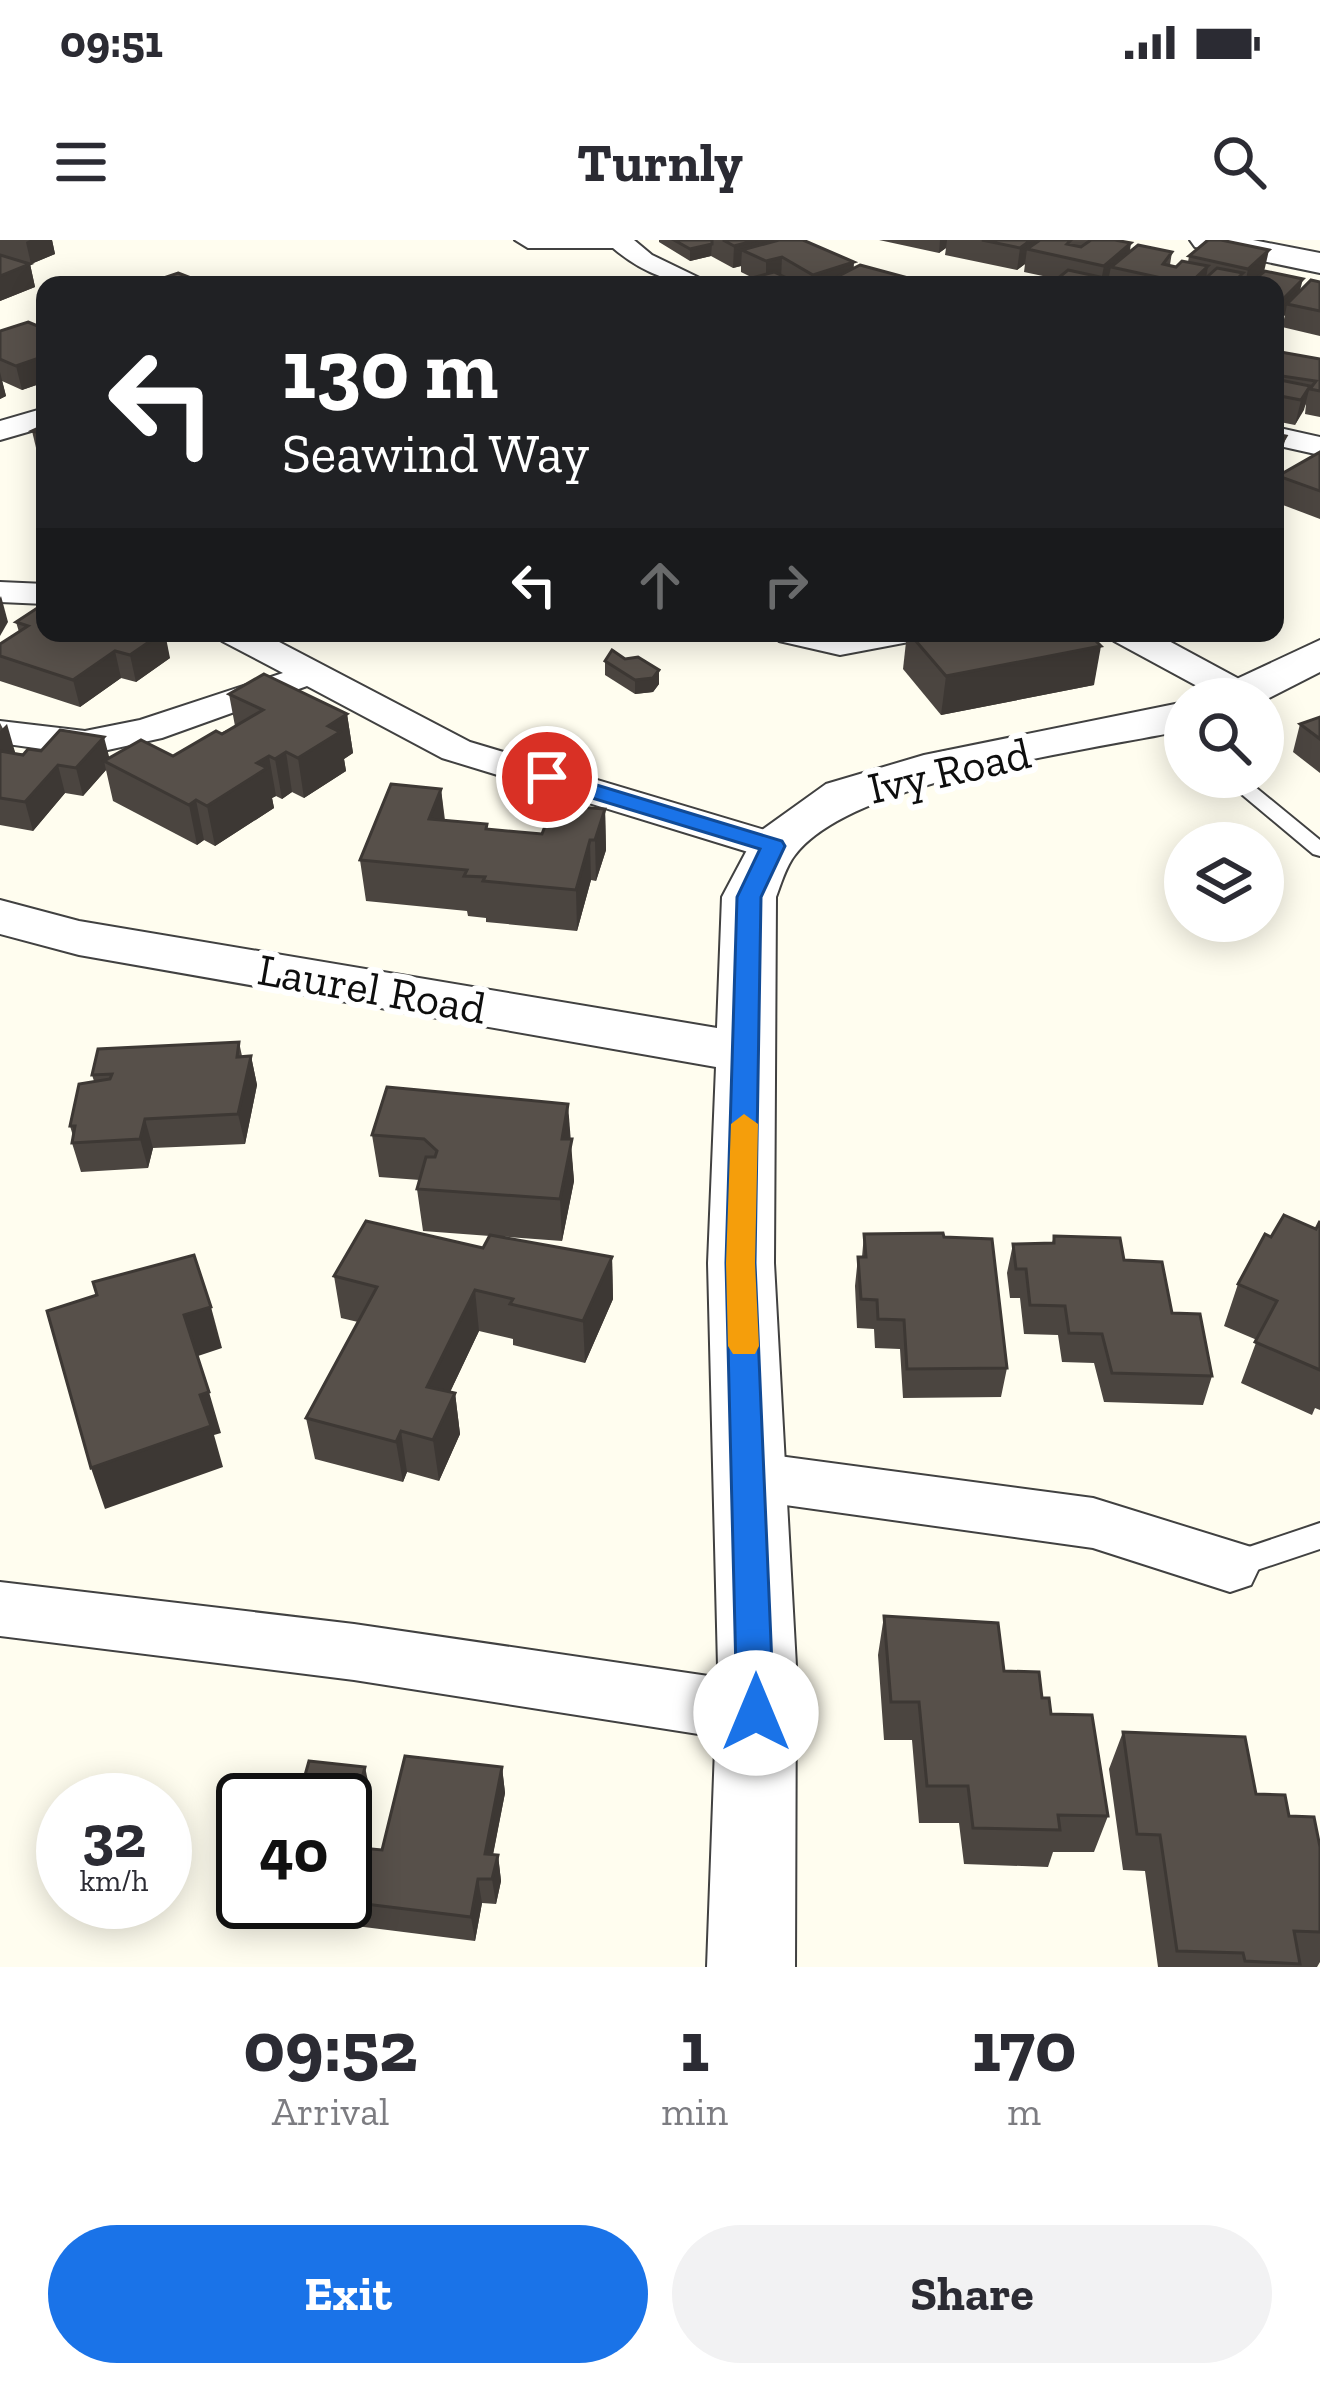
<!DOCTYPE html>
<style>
:root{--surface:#fff;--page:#f2f2f3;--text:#2b2b33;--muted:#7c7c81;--accent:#1a73e8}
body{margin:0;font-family:"Zilla Slab",serif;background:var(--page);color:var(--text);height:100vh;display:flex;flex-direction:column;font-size:45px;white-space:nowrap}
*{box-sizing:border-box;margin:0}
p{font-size:39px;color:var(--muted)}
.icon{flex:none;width:66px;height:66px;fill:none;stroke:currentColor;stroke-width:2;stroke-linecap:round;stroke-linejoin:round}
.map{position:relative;height:1727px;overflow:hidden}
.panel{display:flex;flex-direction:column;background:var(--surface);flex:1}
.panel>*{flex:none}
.top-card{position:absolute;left:36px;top:36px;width:1248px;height:366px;border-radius:24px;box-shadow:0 6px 30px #0003;background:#202124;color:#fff;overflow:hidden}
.tools{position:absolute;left:1164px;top:438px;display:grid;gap:24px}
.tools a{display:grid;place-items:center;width:120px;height:120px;border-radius:50%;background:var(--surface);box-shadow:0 6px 30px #0003;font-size:60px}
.speed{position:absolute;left:36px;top:1533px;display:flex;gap:24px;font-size:60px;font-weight:700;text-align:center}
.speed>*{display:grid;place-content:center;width:156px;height:156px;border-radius:50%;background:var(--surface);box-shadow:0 6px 30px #0003;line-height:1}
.speed small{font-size:30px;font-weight:400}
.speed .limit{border:6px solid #111;border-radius:18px;background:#fff;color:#111}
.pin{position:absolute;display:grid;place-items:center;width:102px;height:102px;color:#fff;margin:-51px;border:6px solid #fff;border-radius:50%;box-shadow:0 3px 12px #0007}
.me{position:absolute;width:132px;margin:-66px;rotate:0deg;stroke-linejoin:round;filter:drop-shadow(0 0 9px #0008)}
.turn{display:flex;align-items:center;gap:42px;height:252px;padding:0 48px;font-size:54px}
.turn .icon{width:156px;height:156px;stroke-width:2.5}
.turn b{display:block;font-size:84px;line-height:102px}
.lanes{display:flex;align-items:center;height:114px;padding:0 48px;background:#0003;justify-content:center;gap:60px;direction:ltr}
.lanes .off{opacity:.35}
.eta{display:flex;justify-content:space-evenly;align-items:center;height:204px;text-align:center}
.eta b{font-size:72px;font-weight:800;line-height:84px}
.action{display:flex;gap:24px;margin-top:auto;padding:24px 48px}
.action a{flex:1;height:138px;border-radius:72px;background:var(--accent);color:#fff;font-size:48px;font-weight:800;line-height:138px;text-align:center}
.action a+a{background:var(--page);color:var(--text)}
.status{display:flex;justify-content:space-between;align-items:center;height:84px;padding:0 60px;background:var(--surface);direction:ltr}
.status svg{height:33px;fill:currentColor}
header{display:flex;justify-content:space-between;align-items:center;height:156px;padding:0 48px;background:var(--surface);font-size:54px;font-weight:800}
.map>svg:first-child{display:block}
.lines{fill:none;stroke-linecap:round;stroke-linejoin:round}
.service-casing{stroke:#414141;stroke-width:4}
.minor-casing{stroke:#414141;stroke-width:4}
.tertiary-casing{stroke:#414141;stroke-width:4}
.service{fill:#fff;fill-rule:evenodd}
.minor{fill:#fff;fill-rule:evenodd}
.tertiary{fill:#fff;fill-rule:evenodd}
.wall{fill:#4b4540}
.shaded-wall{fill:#3d3834}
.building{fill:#57504a;stroke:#3d3834;stroke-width:3}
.route{fill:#1a73e8;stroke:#114b97;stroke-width:3}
.slow{fill:#f59e0b}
.labels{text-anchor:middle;stroke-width:12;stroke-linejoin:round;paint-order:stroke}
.street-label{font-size:45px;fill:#0e0e0e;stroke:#fff}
</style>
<div class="status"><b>09:51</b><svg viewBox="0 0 49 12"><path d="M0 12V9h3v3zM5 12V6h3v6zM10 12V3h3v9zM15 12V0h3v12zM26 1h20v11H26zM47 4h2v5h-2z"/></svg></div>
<header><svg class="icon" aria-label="menu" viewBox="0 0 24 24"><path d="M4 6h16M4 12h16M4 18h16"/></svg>Turnly<svg class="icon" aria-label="search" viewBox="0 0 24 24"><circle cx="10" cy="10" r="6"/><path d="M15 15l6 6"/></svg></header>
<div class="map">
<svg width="1320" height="1727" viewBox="0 0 1320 1727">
<rect width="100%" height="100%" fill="#fffdef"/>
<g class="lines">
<defs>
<g id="service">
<path d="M 1165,477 L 1185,490 L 1185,505 L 1158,487 L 1156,483 Z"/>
<path d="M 1221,537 L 1243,537 L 1320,600 L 1320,616 L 1313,614 Z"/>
<path d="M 1320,1283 L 1320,1309 L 1230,1339 L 1219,1335 L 1215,1326 L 1219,1317 Z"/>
</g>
<g id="minor">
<path d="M 515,0 L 634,0 L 652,15 L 714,45 C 674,45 644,34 613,8 L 528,8 Z"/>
<path d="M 45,168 L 45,187 L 0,200 L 0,181 Z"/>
<path d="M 1275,187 L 1320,197 L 1320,215 L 1275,205 Z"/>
<path d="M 0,342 L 45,344 L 45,364 L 0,362 Z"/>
<path d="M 217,393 L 262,393 L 470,502 L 788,597 L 794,606 L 788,615 L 773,618 L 758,615 L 442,518 L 307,446 L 162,498 L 85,515 L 0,503 L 0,481 L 85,491 L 140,480 L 283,433 L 222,401 Z"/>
<path d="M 774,393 L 919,393 L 914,401 L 840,415 L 779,401 Z"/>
<path d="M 1109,393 L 1154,393 L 1254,447 L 1260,455 L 1257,459 L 1221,459 L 1114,401 Z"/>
<path d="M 749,1212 L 1093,1258 L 1251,1307 L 1260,1326 L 1251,1345 L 1230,1352 L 1093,1308 L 749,1260 L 729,1253 L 720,1236 L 729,1219 Z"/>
<path d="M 0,1342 L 354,1384 L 756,1443 L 779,1452 L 788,1473 L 779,1494 L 756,1503 L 354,1440 L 0,1396 Z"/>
</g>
<g id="tertiary">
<path d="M 1190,0 L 1253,0 L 1320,13 L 1320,33 L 1195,7 Z"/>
<path d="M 1320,400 L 1320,432 L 1263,461 L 1208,459 L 1215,449 Z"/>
<path d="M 1185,462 L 1185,490 C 1091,510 852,540 795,615 C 786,626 781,644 776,657 L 774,1023 L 796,1426 L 795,1727 L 707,1727 L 718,1426 L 708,1023 L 716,827 L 79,715 L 0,694 L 0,660 L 79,681 L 717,788 L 722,657 L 755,595 L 826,544 L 924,515 Z"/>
</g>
</defs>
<!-- service casing -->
<use href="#service" class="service-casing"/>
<!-- minor casing -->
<use href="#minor" class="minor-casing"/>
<!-- tertiary casing -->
<use href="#tertiary" class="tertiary-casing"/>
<!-- service -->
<use href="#service" class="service"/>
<!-- minor -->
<use href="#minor" class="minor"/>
<!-- tertiary -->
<use href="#tertiary" class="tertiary"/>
</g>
<!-- wall -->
<g class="wall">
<path d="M 0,0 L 52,0 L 55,14 L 31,24 L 26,23 L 30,24 L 35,47 L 0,61 Z"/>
<path d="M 659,0 L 803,0 L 854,28 L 934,45 L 748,45 L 748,39 L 753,38 L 741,32 L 741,26 L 733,28 L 711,16 L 690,21 L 659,2 Z"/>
<path d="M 879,0 L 1115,0 L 1130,12 L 1172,12 L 1170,25 L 1176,27 L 1188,22 L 1189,16 L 1264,32 L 1300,51 L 1320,42 L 1320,96 L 1282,87 L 1285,75 L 1275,85 L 1275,45 L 1108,45 L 1108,41 L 1104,45 L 1051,45 L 1057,39 L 1024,32 L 1025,24 L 1017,30 L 945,15 L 946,8 L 939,13 Z"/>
<path d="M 45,75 L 45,142 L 22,150 L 2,141 L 6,156 L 0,159 L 0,91 L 44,89 L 41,76 Z"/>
<path d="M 1275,111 L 1320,119 L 1320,177 L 1305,174 L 1306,164 L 1295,185 L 1275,181 Z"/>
<path d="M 45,185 L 45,218 L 38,216 L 32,191 Z"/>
<path d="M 1320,212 L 1320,279 L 1275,262 L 1275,246 L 1278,236 Z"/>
<path d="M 16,382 L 45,393 L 93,393 L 92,397 L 170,418 L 136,442 L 121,438 L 80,467 L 0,441 L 0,404 L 19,392 Z"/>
<path d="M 907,393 L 1088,393 L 1094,445 L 941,475 L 903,429 Z"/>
<path d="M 605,421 L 659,444 L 653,452 L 635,454 L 605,435 Z"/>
<path d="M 229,454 L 347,474 L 353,513 L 344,519 L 346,531 L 304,558 L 292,552 L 282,559 L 276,556 L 272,558 L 274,568 L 215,606 L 204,600 L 197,605 L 113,561 L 106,530 L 83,556 L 65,553 L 33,591 L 0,585 L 0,483 L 15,512 L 13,513 L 109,518 L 173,516 L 235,486 Z"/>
<path d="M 1320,477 L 1320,533 L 1293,512 L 1300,484 Z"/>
<path d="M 441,549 L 445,580 L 488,589 L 542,594 L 605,569 L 606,610 L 596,641 L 591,640 L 577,691 L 486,682 L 486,678 L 468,676 L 467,671 L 366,661 L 360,620 Z"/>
<path d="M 239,802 L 242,816 L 251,816 L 257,845 L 245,904 L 153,908 L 148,928 L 81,932 L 72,903 L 73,896 L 70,886 L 94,841 L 92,835 Z"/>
<path d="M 372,895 L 570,899 L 574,941 L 562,1001 L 496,996 L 612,1017 L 613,1059 L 585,1123 L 513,1105 L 513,1099 L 479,1091 L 450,1152 L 455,1153 L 460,1194 L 439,1241 L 407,1232 L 403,1242 L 315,1219 L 306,1178 L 358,1082 L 341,1078 L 334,1036 L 483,1008 L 490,996 L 423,991 L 417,949 L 420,940 L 379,937 Z"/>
<path d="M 1320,981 L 1320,1170 L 1315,1168 L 1312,1175 L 1241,1143 L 1257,1100 L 1224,1086 L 1238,1044 L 1271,997 L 1316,989 Z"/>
<path d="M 864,994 L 944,997 L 1007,1128 L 1001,1157 L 903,1158 L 900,1109 L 875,1108 L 874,1089 L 857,1088 L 855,1046 L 858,1017 L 862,1017 Z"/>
<path d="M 1054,996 L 1124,1020 L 1172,1073 L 1212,1136 L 1203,1165 L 1104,1162 L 1094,1123 L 1062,1122 L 1058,1095 L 1024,1094 L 1020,1058 L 1010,1058 L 1007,1033 L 1013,1004 L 1052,1003 Z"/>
<path d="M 884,1376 L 1004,1431 L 1042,1458 L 1108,1576 L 1094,1612 L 1053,1612 L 1048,1627 L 964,1624 L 959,1583 L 919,1583 L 912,1500 L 884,1500 L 878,1415 Z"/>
<path d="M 1123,1492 L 1256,1554 L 1289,1576 L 1320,1607 L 1320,1722 L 1317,1727 L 1158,1727 L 1145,1631 L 1123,1630 L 1109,1529 Z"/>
<path d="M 502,1527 L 505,1553 L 493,1615 L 498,1615 L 501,1641 L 496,1664 L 482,1663 L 475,1701 L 356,1686 L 349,1662 L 382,1610 Z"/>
</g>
<!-- shaded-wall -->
<g class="shaded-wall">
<path d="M 30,0 L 52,0 L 55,14 L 31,24 L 26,2 Z"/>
<path d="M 757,0 L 788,0 L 742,10 L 741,26 L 733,28 L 734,6 Z"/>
<path d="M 940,0 L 947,0 L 946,8 L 939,13 Z"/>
<path d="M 1031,0 L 1041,0 L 1027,9 L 1025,24 L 1017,30 L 1020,8 Z"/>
<path d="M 1131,3 L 1128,26 L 1111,27 L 1108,41 L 1104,45 L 1097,45 L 1101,41 L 1104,26 Z"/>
<path d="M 712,4 L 711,16 L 690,21 L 690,9 Z"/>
<path d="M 1269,10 L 1264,32 L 1250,45 L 1245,45 L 1248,29 Z"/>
<path d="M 782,17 L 781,39 L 766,44 L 766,21 Z"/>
<path d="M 854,22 L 853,45 L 829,41 L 829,45 L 812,45 L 813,35 Z"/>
<path d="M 30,24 L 35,47 L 0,61 L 0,36 Z"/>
<path d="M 1208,26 L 1205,45 L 1189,45 L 1189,44 Z"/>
<path d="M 1303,39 L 1297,62 L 1287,64 L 1285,75 L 1275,85 L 1279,63 Z"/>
<path d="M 45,116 L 45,142 L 22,150 L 16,126 Z"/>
<path d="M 0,132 L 6,156 L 0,159 Z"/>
<path d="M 1310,146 L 1304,170 L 1295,185 L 1301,160 Z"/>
<path d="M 1286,196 L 1280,221 L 1275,230 L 1275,215 Z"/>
<path d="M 1,356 L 8,382 L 0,396 L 0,358 Z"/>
<path d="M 162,393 L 165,393 L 170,418 L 136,442 L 130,415 Z"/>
<path d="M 1101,406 L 1094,445 L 941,475 L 946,436 Z"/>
<path d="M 115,411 L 121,438 L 80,467 L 73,440 Z"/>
<path d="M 659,430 L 659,444 L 653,452 L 635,454 L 635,440 Z"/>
<path d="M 347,474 L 353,513 L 344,519 L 346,531 L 304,558 L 298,518 L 328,486 Z"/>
<path d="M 7,484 L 15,512 L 0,528 L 0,491 Z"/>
<path d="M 104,497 L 111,524 L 104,521 L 106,530 L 83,556 L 76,528 Z"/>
<path d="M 286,512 L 292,552 L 282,559 L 275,519 Z"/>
<path d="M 269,516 L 276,556 L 272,558 L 274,568 L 215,606 L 207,566 L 257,523 Z"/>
<path d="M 58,525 L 65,553 L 33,591 L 25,562 Z"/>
<path d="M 441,549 L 445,589 L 429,579 Z"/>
<path d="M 196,560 L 204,600 L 197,605 L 189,565 Z"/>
<path d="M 605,569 L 606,610 L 596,641 L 595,600 Z"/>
<path d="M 590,600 L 591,640 L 577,691 L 576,650 Z"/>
<path d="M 251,816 L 257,845 L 245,904 L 238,874 Z"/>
<path d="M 568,864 L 574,941 L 562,1001 L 560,959 L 562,899 Z"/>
<path d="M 145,879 L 153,908 L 148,928 L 140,899 Z"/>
<path d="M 612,1017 L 613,1059 L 585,1123 L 583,1081 Z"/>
<path d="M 475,1050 L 479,1091 L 433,1188 L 427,1147 Z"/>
<path d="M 211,1067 L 222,1108 L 195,1117 L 184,1075 Z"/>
<path d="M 209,1152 L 221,1193 L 214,1195 L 223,1227 L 105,1269 L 91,1228 L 200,1155 Z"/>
<path d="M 455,1153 L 460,1194 L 439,1241 L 433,1200 Z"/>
<path d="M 401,1191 L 407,1232 L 403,1242 L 396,1202 Z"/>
<path d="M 365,1527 L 368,1541 L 345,1630 L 345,1603 Z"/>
<path d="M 502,1527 L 505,1553 L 488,1639 L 485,1614 Z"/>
<path d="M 498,1615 L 501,1641 L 496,1664 L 492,1639 Z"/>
<path d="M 478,1639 L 482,1663 L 475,1701 L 471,1677 Z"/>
</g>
<!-- building -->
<g class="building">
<path d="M 674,0 L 712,0 L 712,4 L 690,9 Z"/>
<path d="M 723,0 L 757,0 L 734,6 Z"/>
<path d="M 779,0 L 803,0 L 854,22 L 813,35 L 782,17 L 766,21 L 742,10 Z"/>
<path d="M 982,0 L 1031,0 L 1020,8 Z"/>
<path d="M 1040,0 L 1071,0 L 1067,4 L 1081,7 L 1091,0 L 1115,0 L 1131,3 L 1104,26 L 1027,9 Z"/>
<path d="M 1208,0 L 1221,0 L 1269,10 L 1248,29 L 1189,16 Z"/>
<path d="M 1138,5 L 1172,12 L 1163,24 L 1176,27 L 1182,21 L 1208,26 L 1189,44 L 1111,27 Z"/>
<path d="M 0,15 L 30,24 L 0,36 Z"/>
<path d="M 860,25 L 934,45 L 848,45 L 829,41 Z"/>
<path d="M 1217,28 L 1243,33 L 1237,39 L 1251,42 L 1265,31 L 1303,39 L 1279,63 L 1275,62 L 1275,45 L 1198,45 Z"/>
<path d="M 1068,30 L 1105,38 L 1097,45 L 1061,45 L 1052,43 Z"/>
<path d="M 774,32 L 802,45 L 760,45 L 748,39 Z"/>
<path d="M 178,33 L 209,45 L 143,45 Z"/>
<path d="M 1311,40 L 1320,42 L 1320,71 L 1287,64 Z"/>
<path d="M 28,82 L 45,89 L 45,116 L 16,126 L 0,119 L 0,91 Z"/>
<path d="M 1275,111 L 1320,119 L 1320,151 L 1310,149 L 1316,141 L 1275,135 Z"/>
<path d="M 1275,139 L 1310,146 L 1301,160 L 1275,155 Z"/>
<path d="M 45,185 L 45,195 L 32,191 Z"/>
<path d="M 1275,194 L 1286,196 L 1275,215 Z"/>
<path d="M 1320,212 L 1320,251 L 1278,236 Z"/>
<path d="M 45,363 L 45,393 L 78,393 L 90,397 L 105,396 L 110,393 L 162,393 L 130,415 L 115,411 L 73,440 L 0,416 L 0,404 L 28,386 L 16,382 Z"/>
<path d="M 909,393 L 1088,393 L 1101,406 L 946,436 Z"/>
<path d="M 612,410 L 625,419 L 638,417 L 659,430 L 653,438 L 635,440 L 605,421 Z"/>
<path d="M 264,434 L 347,474 L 328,486 L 340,492 L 298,518 L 286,512 L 275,519 L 269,516 L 257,523 L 267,528 L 207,566 L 196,560 L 189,565 L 104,521 L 141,500 L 173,516 L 216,491 L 222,494 L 263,470 L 229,454 Z"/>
<path d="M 1320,477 L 1320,499 L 1300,484 Z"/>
<path d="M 60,490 L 104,497 L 76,528 L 58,525 L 25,562 L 0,558 L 0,511 L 23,515 L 28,509 L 41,511 Z"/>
<path d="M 391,544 L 441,549 L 429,579 L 487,584 L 486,589 L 542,594 L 553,565 L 605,569 L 595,600 L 590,600 L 576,650 L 483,641 L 485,637 L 464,636 L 467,630 L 360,620 Z"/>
<path d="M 239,802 L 237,817 L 251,816 L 238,874 L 145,879 L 140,899 L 72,903 L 75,886 L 70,886 L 79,844 L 110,839 L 112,834 L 92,835 L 98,809 Z"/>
<path d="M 387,847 L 568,864 L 562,899 L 572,899 L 560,959 L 417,949 L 426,917 L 435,917 L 437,911 L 424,899 L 372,895 Z"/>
<path d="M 1284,975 L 1316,989 L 1320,981 L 1320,1130 L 1255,1102 L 1277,1061 L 1238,1044 L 1265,994 L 1271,997 Z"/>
<path d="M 366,981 L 483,1008 L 490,995 L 612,1017 L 583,1081 L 510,1064 L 513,1059 L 475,1050 L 427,1147 L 455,1153 L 433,1200 L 401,1191 L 396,1202 L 306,1178 L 377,1047 L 334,1036 Z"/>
<path d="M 943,993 L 944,997 L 992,999 L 1007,1128 L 907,1129 L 904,1080 L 878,1079 L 877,1060 L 861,1059 L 858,1017 L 866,1017 L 864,994 Z"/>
<path d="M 1054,996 L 1120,998 L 1124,1020 L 1162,1022 L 1172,1073 L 1200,1074 L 1212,1136 L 1112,1133 L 1102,1094 L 1069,1093 L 1065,1066 L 1030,1065 L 1026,1029 L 1016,1029 L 1013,1004 L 1054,1003 Z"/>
<path d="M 194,1015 L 211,1067 L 184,1075 L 209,1152 L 200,1155 L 211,1186 L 91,1228 L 47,1071 L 97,1055 L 93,1042 Z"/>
<path d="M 884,1376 L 998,1383 L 1004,1431 L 1039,1432 L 1042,1458 L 1049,1458 L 1051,1474 L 1092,1475 L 1108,1576 L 1058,1575 L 1060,1590 L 973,1588 L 968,1546 L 927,1546 L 919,1462 L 891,1462 Z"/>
<path d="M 1123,1492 L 1245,1497 L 1256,1554 L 1285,1555 L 1289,1576 L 1314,1577 L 1320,1607 L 1320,1692 L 1294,1691 L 1300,1724 L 1245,1721 L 1243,1713 L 1177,1711 L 1160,1595 L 1137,1594 Z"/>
<path d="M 405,1516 L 502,1527 L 485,1614 L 498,1615 L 492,1639 L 478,1639 L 471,1677 L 349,1662 L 362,1608 L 382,1610 Z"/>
<path d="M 309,1521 L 365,1527 L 345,1603 L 345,1560 L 298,1560 Z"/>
</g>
<!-- route -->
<path class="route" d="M 547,530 L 782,601 L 785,606 L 761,657 L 755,1023 L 774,1473 L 769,1485 L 756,1490 L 743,1485 L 737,1473 L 726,1023 L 737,657 L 760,609 L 539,542 L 539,532 Z"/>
<!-- slow -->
<path class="slow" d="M 744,874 L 758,884 L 755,1023 L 759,1106 L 755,1114 L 733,1114 L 728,1106 L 726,1023 L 731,884 Z"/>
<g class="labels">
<!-- street labels -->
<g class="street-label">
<text transform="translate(949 530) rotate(-13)" y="16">Ivy Road</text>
<text transform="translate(372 748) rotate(10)" y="16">Laurel Road</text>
</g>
</g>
</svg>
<div class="tools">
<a><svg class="icon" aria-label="search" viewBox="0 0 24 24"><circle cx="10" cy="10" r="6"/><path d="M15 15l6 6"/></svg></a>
<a><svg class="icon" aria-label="layers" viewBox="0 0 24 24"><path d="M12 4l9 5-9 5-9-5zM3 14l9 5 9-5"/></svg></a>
</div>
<div class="speed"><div>32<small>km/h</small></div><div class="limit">40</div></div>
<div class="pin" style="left:547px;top:537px;background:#d93025"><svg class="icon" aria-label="arrive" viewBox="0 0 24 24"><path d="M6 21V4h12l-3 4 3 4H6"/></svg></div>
<svg class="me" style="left:756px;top:1473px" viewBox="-20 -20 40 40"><circle r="19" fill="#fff"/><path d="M0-13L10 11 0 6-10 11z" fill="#1a73e8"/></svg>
<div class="top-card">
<div class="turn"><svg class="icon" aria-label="left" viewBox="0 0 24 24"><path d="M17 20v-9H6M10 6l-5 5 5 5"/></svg><div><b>130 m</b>Seawind Way</div></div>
<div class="lanes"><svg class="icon" aria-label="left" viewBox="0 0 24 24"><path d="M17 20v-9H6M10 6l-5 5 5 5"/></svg><svg class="icon off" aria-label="ahead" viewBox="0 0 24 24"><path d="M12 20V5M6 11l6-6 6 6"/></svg><svg class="icon off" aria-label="right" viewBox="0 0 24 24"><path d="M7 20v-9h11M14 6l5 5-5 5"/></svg></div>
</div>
</div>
<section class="panel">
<div class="eta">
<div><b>09:52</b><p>Arrival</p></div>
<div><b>1</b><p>min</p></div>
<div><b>170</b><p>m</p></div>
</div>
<div class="action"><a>Exit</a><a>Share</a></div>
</section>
